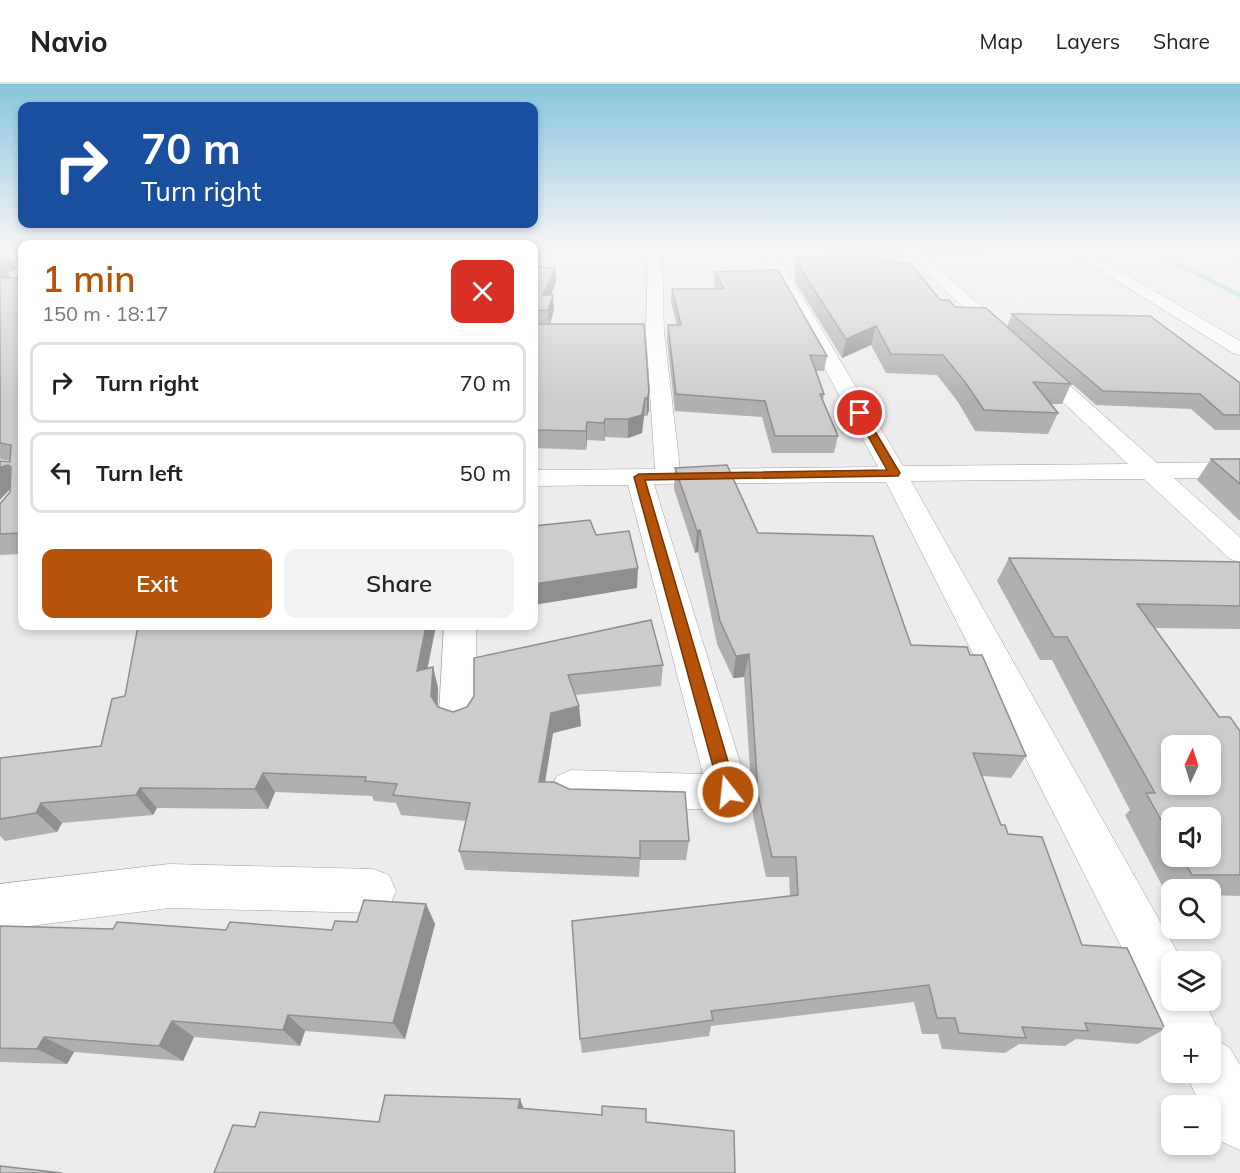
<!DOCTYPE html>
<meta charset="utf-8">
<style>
:root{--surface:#fff;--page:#f2f2f2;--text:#222;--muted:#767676;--line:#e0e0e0;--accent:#b45309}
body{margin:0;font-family:Mulish,sans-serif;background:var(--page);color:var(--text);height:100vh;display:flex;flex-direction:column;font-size:22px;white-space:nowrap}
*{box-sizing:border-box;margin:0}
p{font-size:20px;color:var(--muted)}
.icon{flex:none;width:33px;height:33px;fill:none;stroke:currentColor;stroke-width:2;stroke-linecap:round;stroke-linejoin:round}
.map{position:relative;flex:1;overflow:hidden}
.drawer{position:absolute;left:18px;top:156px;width:520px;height:390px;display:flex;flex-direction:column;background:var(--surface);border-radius:12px;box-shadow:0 3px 9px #0003}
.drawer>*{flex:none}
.banner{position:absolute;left:18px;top:18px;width:520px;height:126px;border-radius:12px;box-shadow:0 3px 9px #0003;background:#1a4fa0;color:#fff;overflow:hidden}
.needle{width:39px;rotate:4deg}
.fabs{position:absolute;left:1161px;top:651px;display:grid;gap:12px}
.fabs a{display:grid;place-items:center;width:60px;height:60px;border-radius:12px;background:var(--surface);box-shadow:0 3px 9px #0003;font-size:30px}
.pin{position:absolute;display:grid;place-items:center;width:51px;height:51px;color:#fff;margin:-26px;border:3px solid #fff;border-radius:50%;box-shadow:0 2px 6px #0007}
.me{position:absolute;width:66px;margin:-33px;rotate:344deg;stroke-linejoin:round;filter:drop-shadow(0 0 4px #0008)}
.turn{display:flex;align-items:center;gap:21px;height:126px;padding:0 24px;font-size:27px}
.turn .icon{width:78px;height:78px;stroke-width:2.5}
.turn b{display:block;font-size:42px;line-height:51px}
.round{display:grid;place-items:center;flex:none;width:63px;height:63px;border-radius:12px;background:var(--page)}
.overview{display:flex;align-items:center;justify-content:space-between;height:102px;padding:0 24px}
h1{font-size:36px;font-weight:600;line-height:45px;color:var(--accent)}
.button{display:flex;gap:12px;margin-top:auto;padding:12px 24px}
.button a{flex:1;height:69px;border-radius:12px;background:var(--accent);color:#fff;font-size:24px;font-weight:600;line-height:69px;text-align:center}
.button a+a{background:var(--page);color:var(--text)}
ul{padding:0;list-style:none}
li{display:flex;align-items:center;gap:18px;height:81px;margin:0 12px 9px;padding:0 12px;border:3px solid var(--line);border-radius:12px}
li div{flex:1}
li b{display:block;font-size:22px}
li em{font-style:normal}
header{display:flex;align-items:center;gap:36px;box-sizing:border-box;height:84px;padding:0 30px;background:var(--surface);border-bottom:2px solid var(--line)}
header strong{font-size:28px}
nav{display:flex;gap:33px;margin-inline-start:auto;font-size:21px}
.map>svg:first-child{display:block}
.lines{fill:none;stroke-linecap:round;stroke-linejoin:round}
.stream{fill:#96decc;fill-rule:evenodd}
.minor-casing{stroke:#a4a0a3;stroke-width:1}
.minor{fill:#fff;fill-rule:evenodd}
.wall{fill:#b1afb0;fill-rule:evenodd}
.shaded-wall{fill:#908e90}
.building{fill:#cecbcd;stroke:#908e90;stroke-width:1.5;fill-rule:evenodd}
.route{fill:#b45309;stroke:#753606;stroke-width:1.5}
</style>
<header>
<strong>Navio</strong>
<nav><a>Map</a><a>Layers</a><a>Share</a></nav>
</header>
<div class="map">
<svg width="1240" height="1089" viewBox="0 0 1240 1089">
<rect width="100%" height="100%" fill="#eeebed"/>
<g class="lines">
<!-- stream -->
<path class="stream" d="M 825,167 L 831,167 L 833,169 L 1156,167 L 1240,209 L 1240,214 L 1154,170 L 831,173 Z"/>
<defs>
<g id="minor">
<path d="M 648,167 L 662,167 L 664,248 L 680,385 L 878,383 L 761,167 L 775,167 L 903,382 L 1128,380 L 904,167 L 919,167 L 1157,379 L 1240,378 L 1240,394 L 1174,394 L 1240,453 L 1240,478 L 1230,475 L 1144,395 L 911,397 L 1183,878 L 1172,878 L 1172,916 L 1204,916 L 1220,950 L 1217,957 L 1229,963 L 1240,981 L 1240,1066 L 1220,1057 L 1210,1040 L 1210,1022 L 1201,1022 L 1185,988 L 1210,988 L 1210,950 L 1172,950 L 1172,963 L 886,398 L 654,400 L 749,708 L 743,721 L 728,726 L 571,722 L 557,716 L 551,704 L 557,692 L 571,686 L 703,690 L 628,401 L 534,402 L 534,386 L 655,385 L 646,248 Z"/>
<path d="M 1069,167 L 1086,167 L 1240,257 L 1240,271 L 1233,269 Z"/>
<path d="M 1227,167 L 1240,167 L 1240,173 L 1229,170 Z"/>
<rect x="0" y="168" width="22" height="8"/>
<path d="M 444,542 L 476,542 L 477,631 L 471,641 L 458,646 L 445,641 L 439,631 Z"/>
<path d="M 169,780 L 373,785 L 389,791 L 396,807 L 389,823 L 373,829 L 169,824 L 0,846 L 0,800 Z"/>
</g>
</defs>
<!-- minor casing -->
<use href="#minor" class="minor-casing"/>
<!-- minor -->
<use href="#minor" class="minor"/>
</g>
<!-- wall -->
<g class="wall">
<path d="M 824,169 L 884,178 L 940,216 L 955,223 L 1071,300 L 1062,320 L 1050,320 L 1058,329 L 1048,350 L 975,347 L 958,318 L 937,291 L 886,289 L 871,261 L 842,274 L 795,197 L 796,193 L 794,189 L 797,173 L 823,173 Z"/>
<path d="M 0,171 L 16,185 L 8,189 L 11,193 L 10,194 L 22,194 L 22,470 L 0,471 L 0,420 L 10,408 L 10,405 L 0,377 L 10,378 L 10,377 L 0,375 Z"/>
<path d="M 534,183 L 555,184 L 556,198 L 551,211 L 554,226 L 550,240 L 649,308 L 649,326 L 647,332 L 644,332 L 642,349 L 628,354 L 605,353 L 605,357 L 587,356 L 586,366 L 534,364 Z"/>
<path d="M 715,188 L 827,272 L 824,287 L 816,287 L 824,310 L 823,317 L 838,352 L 834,369 L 772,369 L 762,333 L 675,327 L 667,256 L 668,241 L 677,241 L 671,219 L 672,205 L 716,205 L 714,201 Z"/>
<path d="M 1012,230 L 1240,299 L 1240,346 L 1215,346 L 1191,325 L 1096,321 L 1007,242 Z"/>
<path d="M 1211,375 L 1240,375 L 1240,437 L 1197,396 Z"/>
<path d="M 675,384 L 758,449 L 911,561 L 970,571 L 1026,672 L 1011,694 L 982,692 L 1001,741 L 1082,861 L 1165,945 L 1138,960 L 1076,955 L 1065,962 L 1019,960 L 1005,969 L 942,965 L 938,950 L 922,950 L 914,918 L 711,942 L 709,952 L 582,969 L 580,955 L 790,812 L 789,793 L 766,793 L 753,732 L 744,593 L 733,594 L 717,560 L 698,468 L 695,469 L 674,405 Z"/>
<path d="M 1009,474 L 1240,478 L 1240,545 L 1154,544 L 1219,633 L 1240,647 L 1240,812 L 1210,811 L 1210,806 L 1172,806 L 1172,811 L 1167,811 L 1125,731 L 1130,726 L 1052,576 L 1040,576 L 997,497 ZM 1172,734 L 1210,772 L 1172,772 Z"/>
<path d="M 474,574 L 663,581 L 661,602 L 575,611 L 579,622 L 581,642 L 553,649 L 545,698 L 689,757 L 686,776 L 640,776 L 639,793 L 465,786 L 459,767 L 466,737 L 401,731 L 396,719 L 374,717 L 372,712 L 275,708 L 268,725 L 157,724 L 153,731 L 62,739 L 57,748 L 5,757 L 0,752 L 0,674 L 101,662 L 433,583 L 438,604 L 438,623 L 453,628 L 467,623 L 474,612 Z"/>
<path d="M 426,820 L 435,840 L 405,955 L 305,947 L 300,962 L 194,953 L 183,977 L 74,968 L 67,980 L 0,978 L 0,842 L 113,845 L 226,846 L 332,846 Z"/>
</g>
<!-- shaded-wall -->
<g class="shaded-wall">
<path d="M 8,171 L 16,185 L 8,189 L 11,193 L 0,199 L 0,175 Z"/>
<path d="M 555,184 L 556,198 L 545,226 L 543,211 Z"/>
<path d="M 553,211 L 554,226 L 549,242 L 548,226 Z"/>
<path d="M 876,242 L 871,261 L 842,274 L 846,255 Z"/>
<path d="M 649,308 L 649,326 L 647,332 L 647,315 Z"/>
<path d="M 645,314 L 644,332 L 642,349 L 628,354 L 628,335 Z"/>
<path d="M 605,335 L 605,357 L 604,339 Z"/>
<path d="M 587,338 L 587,356 L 586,366 L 586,347 Z"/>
<path d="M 8,381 L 22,400 L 13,402 L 0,416 L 0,383 Z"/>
<path d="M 700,446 L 698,468 L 695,469 L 697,447 Z"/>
<path d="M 638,484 L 637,504 L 534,521 L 534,500 Z"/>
<path d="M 426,542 L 436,542 L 423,607 L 417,587 Z"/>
<path d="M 749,570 L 744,593 L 733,594 L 736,572 Z"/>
<path d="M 433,583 L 438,604 L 437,632 L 431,612 Z"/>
<path d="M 579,622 L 581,642 L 553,649 L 542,717 L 539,698 L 551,629 Z"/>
<path d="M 263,689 L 275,708 L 268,725 L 255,705 Z"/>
<path d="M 140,704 L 157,724 L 153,731 L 136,711 Z"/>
<path d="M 41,719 L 62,739 L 57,748 L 36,729 Z"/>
<path d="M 426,820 L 435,840 L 405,955 L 393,939 Z"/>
<path d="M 288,931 L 305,947 L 300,962 L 283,946 Z"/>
<path d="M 172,937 L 194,953 L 183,977 L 159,962 Z"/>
<path d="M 44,953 L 74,968 L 67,980 L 37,965 Z"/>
<path d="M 520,1015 L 525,1028 L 518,1024 Z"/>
</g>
<!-- building -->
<g class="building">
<path d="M 824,169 L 878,170 L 884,178 L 910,179 L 940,216 L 949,216 L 955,223 L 986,224 L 1071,300 L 1033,298 L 1058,329 L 984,326 L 965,298 L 943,271 L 891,270 L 876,242 L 846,255 L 798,181 L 800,181 L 797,173 L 826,173 Z"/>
<path d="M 0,171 L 8,171 L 0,175 Z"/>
<path d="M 534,183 L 555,184 L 543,211 L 553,211 L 548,226 L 534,227 Z"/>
<path d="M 778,186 L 827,272 L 810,271 L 824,310 L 820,310 L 838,352 L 775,352 L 765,317 L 676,310 L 668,241 L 681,241 L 672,205 L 724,205 L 715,188 Z"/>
<path d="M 0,194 L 22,194 L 22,449 L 0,450 L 0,420 L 10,408 L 11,383 L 8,381 L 0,383 L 0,377 L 10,378 L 11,361 L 0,359 Z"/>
<path d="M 1012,230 L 1150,232 L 1240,299 L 1240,331 L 1224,331 L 1200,310 L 1103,307 Z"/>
<path d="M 534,240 L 644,240 L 649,308 L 647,315 L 645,314 L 642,331 L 628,335 L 605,335 L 604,339 L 587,338 L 586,347 L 534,346 Z"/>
<path d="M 1211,375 L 1240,375 L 1240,400 Z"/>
<path d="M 727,381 L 758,449 L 873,452 L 911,561 L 967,563 L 970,571 L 982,571 L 1026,672 L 973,669 L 1001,741 L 1005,741 L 1008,750 L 1042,753 L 1082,861 L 1127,864 L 1165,945 L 1085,939 L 1088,947 L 1022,943 L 1026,954 L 959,949 L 955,934 L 937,934 L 929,901 L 711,927 L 713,936 L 580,955 L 572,837 L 798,811 L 796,773 L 772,773 L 758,710 L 749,570 L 736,572 L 720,537 L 700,446 L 697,447 L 675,384 Z"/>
<path d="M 590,436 L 596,451 L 629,447 L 638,484 L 534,500 L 534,442 Z"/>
<path d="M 1009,474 L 1240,478 L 1240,522 L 1137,520 L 1219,633 L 1230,633 L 1240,647 L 1240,791 L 1192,791 L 1181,772 L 1210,772 L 1210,734 L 1172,734 L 1172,755 L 1146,709 L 1155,709 L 1067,553 L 1054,553 ZM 1172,662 L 1210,662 L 1210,700 L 1172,700 Z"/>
<path d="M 651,536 L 663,581 L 568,591 L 579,622 L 551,629 L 539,698 L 554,698 L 569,705 L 685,708 L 689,757 L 640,757 L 640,774 L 459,767 L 470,719 L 393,711 L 397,700 L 365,697 L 366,693 L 263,689 L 255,705 L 140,704 L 136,711 L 41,719 L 36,729 L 0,735 L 0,674 L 101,662 L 112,615 L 125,612 L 138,542 L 426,542 L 417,587 L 433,583 L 431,612 L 438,623 L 453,628 L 467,623 L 474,612 L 474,574 Z"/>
<path d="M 364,816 L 426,820 L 393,939 L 288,931 L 283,946 L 172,937 L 159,962 L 44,953 L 37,965 L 0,964 L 0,842 L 113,845 L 117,838 L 226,846 L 230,838 L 332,846 L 335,837 L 357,838 Z"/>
<path d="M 385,1011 L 520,1015 L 518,1024 L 602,1031 L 602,1022 L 646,1025 L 646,1038 L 734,1047 L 735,1089 L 214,1089 L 233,1041 L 255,1043 L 260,1028 L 379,1038 Z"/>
<path d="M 0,1082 L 62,1089 L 0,1089 Z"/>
</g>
<!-- sky -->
<linearGradient id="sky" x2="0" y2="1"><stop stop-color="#87c5dd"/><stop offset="0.52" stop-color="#f7f6f7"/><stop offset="1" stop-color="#f7f6f7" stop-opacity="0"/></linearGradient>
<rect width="1240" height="319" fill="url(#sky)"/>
<!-- route -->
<path class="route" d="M 857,327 L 864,329 L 900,389 L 898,392 L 645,396 L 737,708 L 734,714 L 728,716 L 722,714 L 720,708 L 634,393 L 639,390 L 887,386 L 855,329 Z"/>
</svg>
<div class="fabs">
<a><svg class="needle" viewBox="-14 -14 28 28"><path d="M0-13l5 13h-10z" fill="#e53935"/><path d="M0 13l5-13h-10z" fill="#767676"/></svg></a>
<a><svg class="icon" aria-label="sound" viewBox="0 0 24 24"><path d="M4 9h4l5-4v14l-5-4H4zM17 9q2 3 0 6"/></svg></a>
<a><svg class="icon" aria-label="search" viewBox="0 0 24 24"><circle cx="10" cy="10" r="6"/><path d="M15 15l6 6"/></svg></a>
<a><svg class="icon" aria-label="layers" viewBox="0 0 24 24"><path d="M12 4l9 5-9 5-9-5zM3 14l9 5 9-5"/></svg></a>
<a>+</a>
<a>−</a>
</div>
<div class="pin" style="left:860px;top:329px;background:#d93025"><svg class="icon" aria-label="arrive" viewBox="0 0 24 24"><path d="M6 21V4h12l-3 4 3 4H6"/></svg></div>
<svg class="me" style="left:728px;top:708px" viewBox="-20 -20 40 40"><circle r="17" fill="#b45309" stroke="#fff" stroke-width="3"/><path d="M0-11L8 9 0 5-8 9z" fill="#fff"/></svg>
<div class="banner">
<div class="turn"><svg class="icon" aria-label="right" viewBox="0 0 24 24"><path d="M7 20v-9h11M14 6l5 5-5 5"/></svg><div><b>70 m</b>Turn right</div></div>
</div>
<section class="drawer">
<div class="overview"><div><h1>1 min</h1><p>150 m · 18:17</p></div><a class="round" style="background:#d93025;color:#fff"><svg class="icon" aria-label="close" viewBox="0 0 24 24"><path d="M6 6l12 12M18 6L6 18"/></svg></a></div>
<ul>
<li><svg class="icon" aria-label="right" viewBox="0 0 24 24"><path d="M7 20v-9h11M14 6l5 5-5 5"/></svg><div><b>Turn right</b></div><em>70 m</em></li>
<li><svg class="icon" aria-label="left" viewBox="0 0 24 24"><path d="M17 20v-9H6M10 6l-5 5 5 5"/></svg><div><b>Turn left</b></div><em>50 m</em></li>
</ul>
<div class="button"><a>Exit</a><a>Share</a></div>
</section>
</div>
